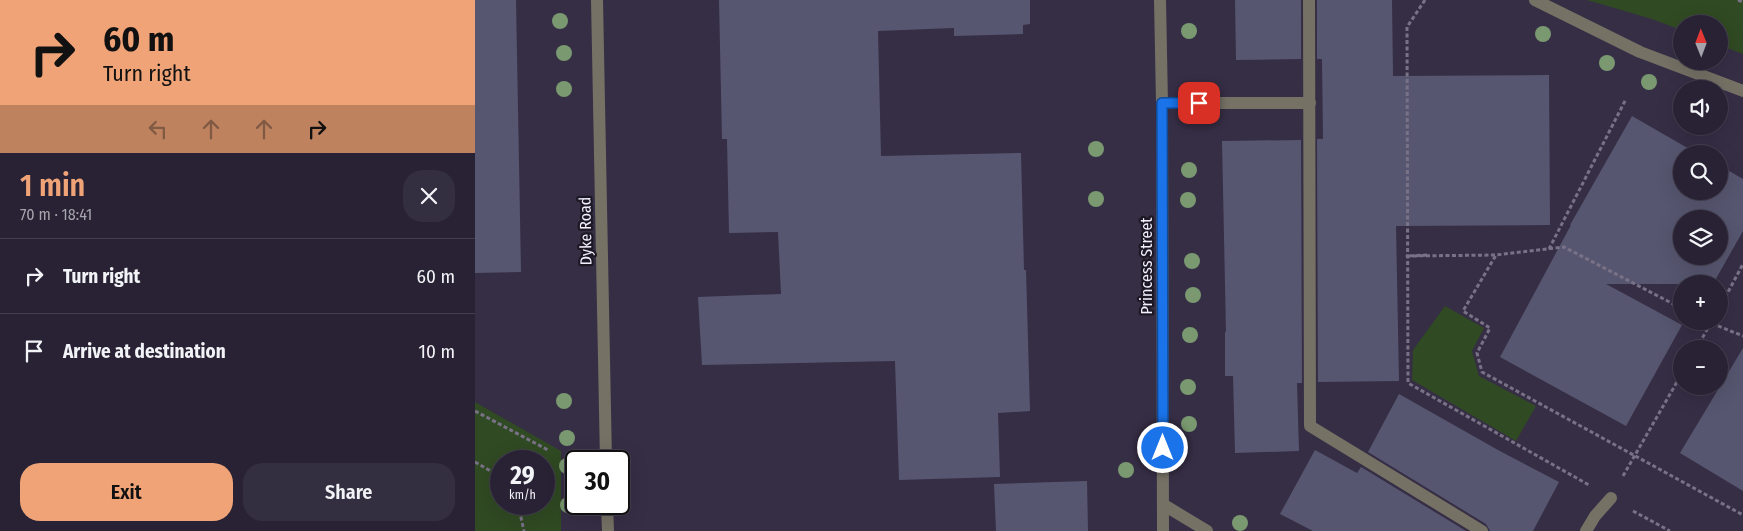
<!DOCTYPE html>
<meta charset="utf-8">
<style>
:root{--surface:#282234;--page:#342f40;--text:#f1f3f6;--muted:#a5a4ac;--line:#443f4f;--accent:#efa377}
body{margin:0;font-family:"Fira Sans Condensed",sans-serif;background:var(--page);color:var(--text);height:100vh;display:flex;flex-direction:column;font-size:19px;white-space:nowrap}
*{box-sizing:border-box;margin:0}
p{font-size:16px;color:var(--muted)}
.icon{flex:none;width:28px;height:28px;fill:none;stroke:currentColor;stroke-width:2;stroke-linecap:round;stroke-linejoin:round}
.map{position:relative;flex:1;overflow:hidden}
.sheet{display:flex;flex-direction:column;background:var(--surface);width:475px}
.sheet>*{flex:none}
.top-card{background:#efa377;color:#111;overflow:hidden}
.needle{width:32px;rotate:359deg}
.buttons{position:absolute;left:1198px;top:15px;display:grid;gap:10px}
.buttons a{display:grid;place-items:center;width:55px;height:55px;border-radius:50%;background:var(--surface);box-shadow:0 5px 20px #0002,0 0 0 1px var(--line);font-size:25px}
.speed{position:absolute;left:15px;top:450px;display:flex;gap:10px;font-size:25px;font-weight:700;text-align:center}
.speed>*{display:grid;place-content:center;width:65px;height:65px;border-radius:50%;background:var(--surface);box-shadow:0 5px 20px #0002,0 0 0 1px var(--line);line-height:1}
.speed small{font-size:12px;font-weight:400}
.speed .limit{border:2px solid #111;border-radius:8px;background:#fff;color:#111}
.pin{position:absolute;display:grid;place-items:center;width:42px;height:42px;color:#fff;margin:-21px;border-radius:10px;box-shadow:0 2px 8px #0006}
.me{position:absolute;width:55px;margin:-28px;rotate:0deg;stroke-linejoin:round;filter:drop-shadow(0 0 4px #0008)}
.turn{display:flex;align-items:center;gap:18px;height:105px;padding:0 20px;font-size:22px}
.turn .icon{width:65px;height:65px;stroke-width:2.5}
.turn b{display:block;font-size:35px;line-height:42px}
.lanes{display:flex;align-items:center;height:48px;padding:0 20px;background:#0003;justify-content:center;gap:25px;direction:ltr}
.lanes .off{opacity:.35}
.round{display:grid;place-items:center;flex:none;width:52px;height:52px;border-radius:20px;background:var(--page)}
.head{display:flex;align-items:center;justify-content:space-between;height:85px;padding:0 20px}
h1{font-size:30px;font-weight:600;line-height:38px;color:var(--accent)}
.cta{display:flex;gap:10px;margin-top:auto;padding:10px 20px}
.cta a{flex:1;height:58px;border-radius:20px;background:var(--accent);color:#111;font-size:20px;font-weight:600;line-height:58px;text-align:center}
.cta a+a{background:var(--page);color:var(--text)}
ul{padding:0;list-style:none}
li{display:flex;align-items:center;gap:15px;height:75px;padding:0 20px;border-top:1px solid var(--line)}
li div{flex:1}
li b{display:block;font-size:19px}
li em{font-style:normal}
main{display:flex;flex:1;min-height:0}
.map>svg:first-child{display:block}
.green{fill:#304a23;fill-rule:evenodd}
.building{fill:#575670;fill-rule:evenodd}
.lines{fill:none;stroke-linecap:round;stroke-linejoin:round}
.path{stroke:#797287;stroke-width:3;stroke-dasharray:4 2.5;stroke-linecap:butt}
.service{stroke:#767165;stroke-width:12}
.minor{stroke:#767165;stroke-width:12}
.tree{fill:#7a9970}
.route-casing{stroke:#114b97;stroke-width:12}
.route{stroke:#1a73e8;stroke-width:9}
.labels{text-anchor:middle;stroke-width:4.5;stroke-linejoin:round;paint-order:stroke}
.street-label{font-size:16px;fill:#f4efff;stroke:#1c1823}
</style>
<main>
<section class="sheet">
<div class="top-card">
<div class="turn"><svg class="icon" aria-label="right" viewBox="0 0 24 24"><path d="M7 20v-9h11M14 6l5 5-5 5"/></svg><div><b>60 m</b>Turn right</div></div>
<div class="lanes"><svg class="icon off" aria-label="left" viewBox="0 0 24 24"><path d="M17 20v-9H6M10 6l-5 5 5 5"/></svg><svg class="icon off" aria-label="ahead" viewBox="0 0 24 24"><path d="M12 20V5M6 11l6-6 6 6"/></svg><svg class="icon off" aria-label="ahead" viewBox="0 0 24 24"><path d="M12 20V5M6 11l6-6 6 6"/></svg><svg class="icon" aria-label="right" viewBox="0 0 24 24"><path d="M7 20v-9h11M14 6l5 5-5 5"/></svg></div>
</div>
<div class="head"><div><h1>1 min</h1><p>70 m · 18:41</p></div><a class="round"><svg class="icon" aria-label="close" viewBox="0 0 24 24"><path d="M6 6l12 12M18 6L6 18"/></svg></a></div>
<ul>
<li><svg class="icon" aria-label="right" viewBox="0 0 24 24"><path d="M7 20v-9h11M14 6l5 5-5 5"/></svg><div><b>Turn right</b></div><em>60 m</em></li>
<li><svg class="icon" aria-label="arrive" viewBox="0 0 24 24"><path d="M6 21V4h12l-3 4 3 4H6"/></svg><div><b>Arrive at destination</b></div><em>10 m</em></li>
</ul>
<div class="cta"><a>Exit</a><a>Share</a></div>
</section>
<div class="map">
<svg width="1268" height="531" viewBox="0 0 1268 531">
<rect width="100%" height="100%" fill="#362e45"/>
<!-- green -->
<g class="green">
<path d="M 1112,0 L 1268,0 L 1268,54 L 1244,45 L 1244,24 L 1206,24 L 1206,30 L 1177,19 Z"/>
<path d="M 970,306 L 1009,328 L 997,351 L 1004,376 L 1061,406 L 1041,441 L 937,380 L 938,350 Z"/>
<path d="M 0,402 L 86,451 L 86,531 L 0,531 ZM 26,461 L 69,461 L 69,504 L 26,504 Z"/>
</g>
<!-- building -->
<g class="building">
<path d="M 0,0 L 41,0 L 46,272 L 0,273 Z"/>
<path d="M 244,0 L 555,0 L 555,24 L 548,25 L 548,34 L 479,36 L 479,28 L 403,31 L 406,156 L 546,153 L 549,270 L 551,270 L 555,411 L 523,413 L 525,477 L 424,480 L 420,361 L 227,365 L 223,297 L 306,294 L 303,232 L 254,233 L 252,139 L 247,139 Z"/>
<path d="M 760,0 L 826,0 L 826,59 L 761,60 Z"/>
<path d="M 842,0 L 917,0 L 918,76 L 1074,75 L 1075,225 L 921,226 L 924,381 L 843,382 L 842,139 L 848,139 L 847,59 L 842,59 Z"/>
<path d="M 1157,116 L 1223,154 L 1206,154 L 1206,191 L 1244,191 L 1244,165 L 1268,179 L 1268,231 L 1238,284 L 1131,284 L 1207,325 L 1151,426 L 1025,357 L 1096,225 L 1095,225 ZM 1206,219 L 1244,219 L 1244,256 L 1206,256 Z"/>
<path d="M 826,140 L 827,383 L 822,383 L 824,451 L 760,453 L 758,376 L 750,376 L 750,332 L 751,332 L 747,141 Z"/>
<path d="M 1268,348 L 1268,491 L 1205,453 Z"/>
<path d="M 924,394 L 1023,450 L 1084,482 L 1058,531 L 1015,531 L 1011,524 L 893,452 Z"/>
<path d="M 840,450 L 882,473 L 886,467 L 991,531 L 838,531 L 805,514 Z"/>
<path d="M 612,481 L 613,531 L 521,531 L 519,484 Z"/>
</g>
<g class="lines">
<!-- path -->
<g class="path">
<path d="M 950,0 L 932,27 L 933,383 L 1114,485"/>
<path d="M 1263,0 L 1268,2"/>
<path d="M 1074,249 L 1151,99"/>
<path d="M 952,255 L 932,256 L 1021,255"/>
<path d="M 1206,308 L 1089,247 L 1021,255 L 988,311 L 1015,328 L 1002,353 L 1007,372 L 1268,515"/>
<path d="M 1244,309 L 1268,264"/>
<path d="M 1231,321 L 1268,336"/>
<path d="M 1221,349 L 1237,321"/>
<path d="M 0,411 L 73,450"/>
<path d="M 0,462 L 19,473 L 26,480"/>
<path d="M 1148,476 L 1206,375"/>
<path d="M 43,504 L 49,531"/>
<path d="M 1158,511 L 1195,531"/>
</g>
<!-- service -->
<g class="service">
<path d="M 834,0 L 835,426 L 1007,531"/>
<path d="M 687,103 L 835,103"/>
<path d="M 1111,531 L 1120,516 L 1136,498"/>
</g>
<!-- minor -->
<g class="minor">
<path d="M 122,0 L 131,461"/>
<path d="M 685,0 L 687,103 L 688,531"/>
<path d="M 1060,0 L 1165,52 L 1268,91"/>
<path d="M 132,504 L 133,531"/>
<path d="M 689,505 L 732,531"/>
</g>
</g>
<!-- trees -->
<g class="tree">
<circle cx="85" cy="21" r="8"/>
<circle cx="714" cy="31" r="8"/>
<circle cx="1068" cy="34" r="8"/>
<circle cx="89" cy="53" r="8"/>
<circle cx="1132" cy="63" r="8"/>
<circle cx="1174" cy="82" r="8"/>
<circle cx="89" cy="89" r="8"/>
<circle cx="621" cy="149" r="8"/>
<circle cx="714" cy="170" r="8"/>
<circle cx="621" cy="199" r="8"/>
<circle cx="713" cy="200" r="8"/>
<circle cx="717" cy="261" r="8"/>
<circle cx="718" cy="295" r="8"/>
<circle cx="715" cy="335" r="8"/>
<circle cx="713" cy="387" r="8"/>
<circle cx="89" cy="401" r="8"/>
<circle cx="714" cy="424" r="8"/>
<circle cx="92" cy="438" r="8"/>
<circle cx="92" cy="466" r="8"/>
<circle cx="651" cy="470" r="8"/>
<circle cx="93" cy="505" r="8"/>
<circle cx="765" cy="523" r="8"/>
</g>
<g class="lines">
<defs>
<path id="route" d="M 688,448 L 687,103 L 724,103"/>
</defs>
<!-- route casing -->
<use href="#route" class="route-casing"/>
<!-- route -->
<use href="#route" class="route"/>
</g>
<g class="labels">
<!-- street labels -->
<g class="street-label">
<text transform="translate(110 231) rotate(-91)" y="6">Dyke Road</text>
<text transform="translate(671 266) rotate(-90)" y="6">Princess Street</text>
</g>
</g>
</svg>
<div class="buttons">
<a><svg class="needle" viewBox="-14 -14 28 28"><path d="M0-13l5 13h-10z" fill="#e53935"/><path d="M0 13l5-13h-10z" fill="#a5a4ac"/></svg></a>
<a><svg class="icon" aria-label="sound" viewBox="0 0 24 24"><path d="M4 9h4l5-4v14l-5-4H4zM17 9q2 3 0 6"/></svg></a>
<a><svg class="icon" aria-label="search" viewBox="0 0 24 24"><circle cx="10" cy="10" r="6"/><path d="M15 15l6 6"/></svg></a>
<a><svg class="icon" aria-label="layers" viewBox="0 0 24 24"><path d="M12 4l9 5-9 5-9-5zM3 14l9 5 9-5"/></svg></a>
<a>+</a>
<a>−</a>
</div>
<div class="speed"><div>29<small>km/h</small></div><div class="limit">30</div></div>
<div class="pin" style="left:724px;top:103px;background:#d93025"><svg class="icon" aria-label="arrive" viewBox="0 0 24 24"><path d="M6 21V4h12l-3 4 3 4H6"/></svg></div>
<svg class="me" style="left:688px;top:448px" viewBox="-20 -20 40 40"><circle r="17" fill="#1a73e8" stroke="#fff" stroke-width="3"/><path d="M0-11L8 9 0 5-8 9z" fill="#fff"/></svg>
</div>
</main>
